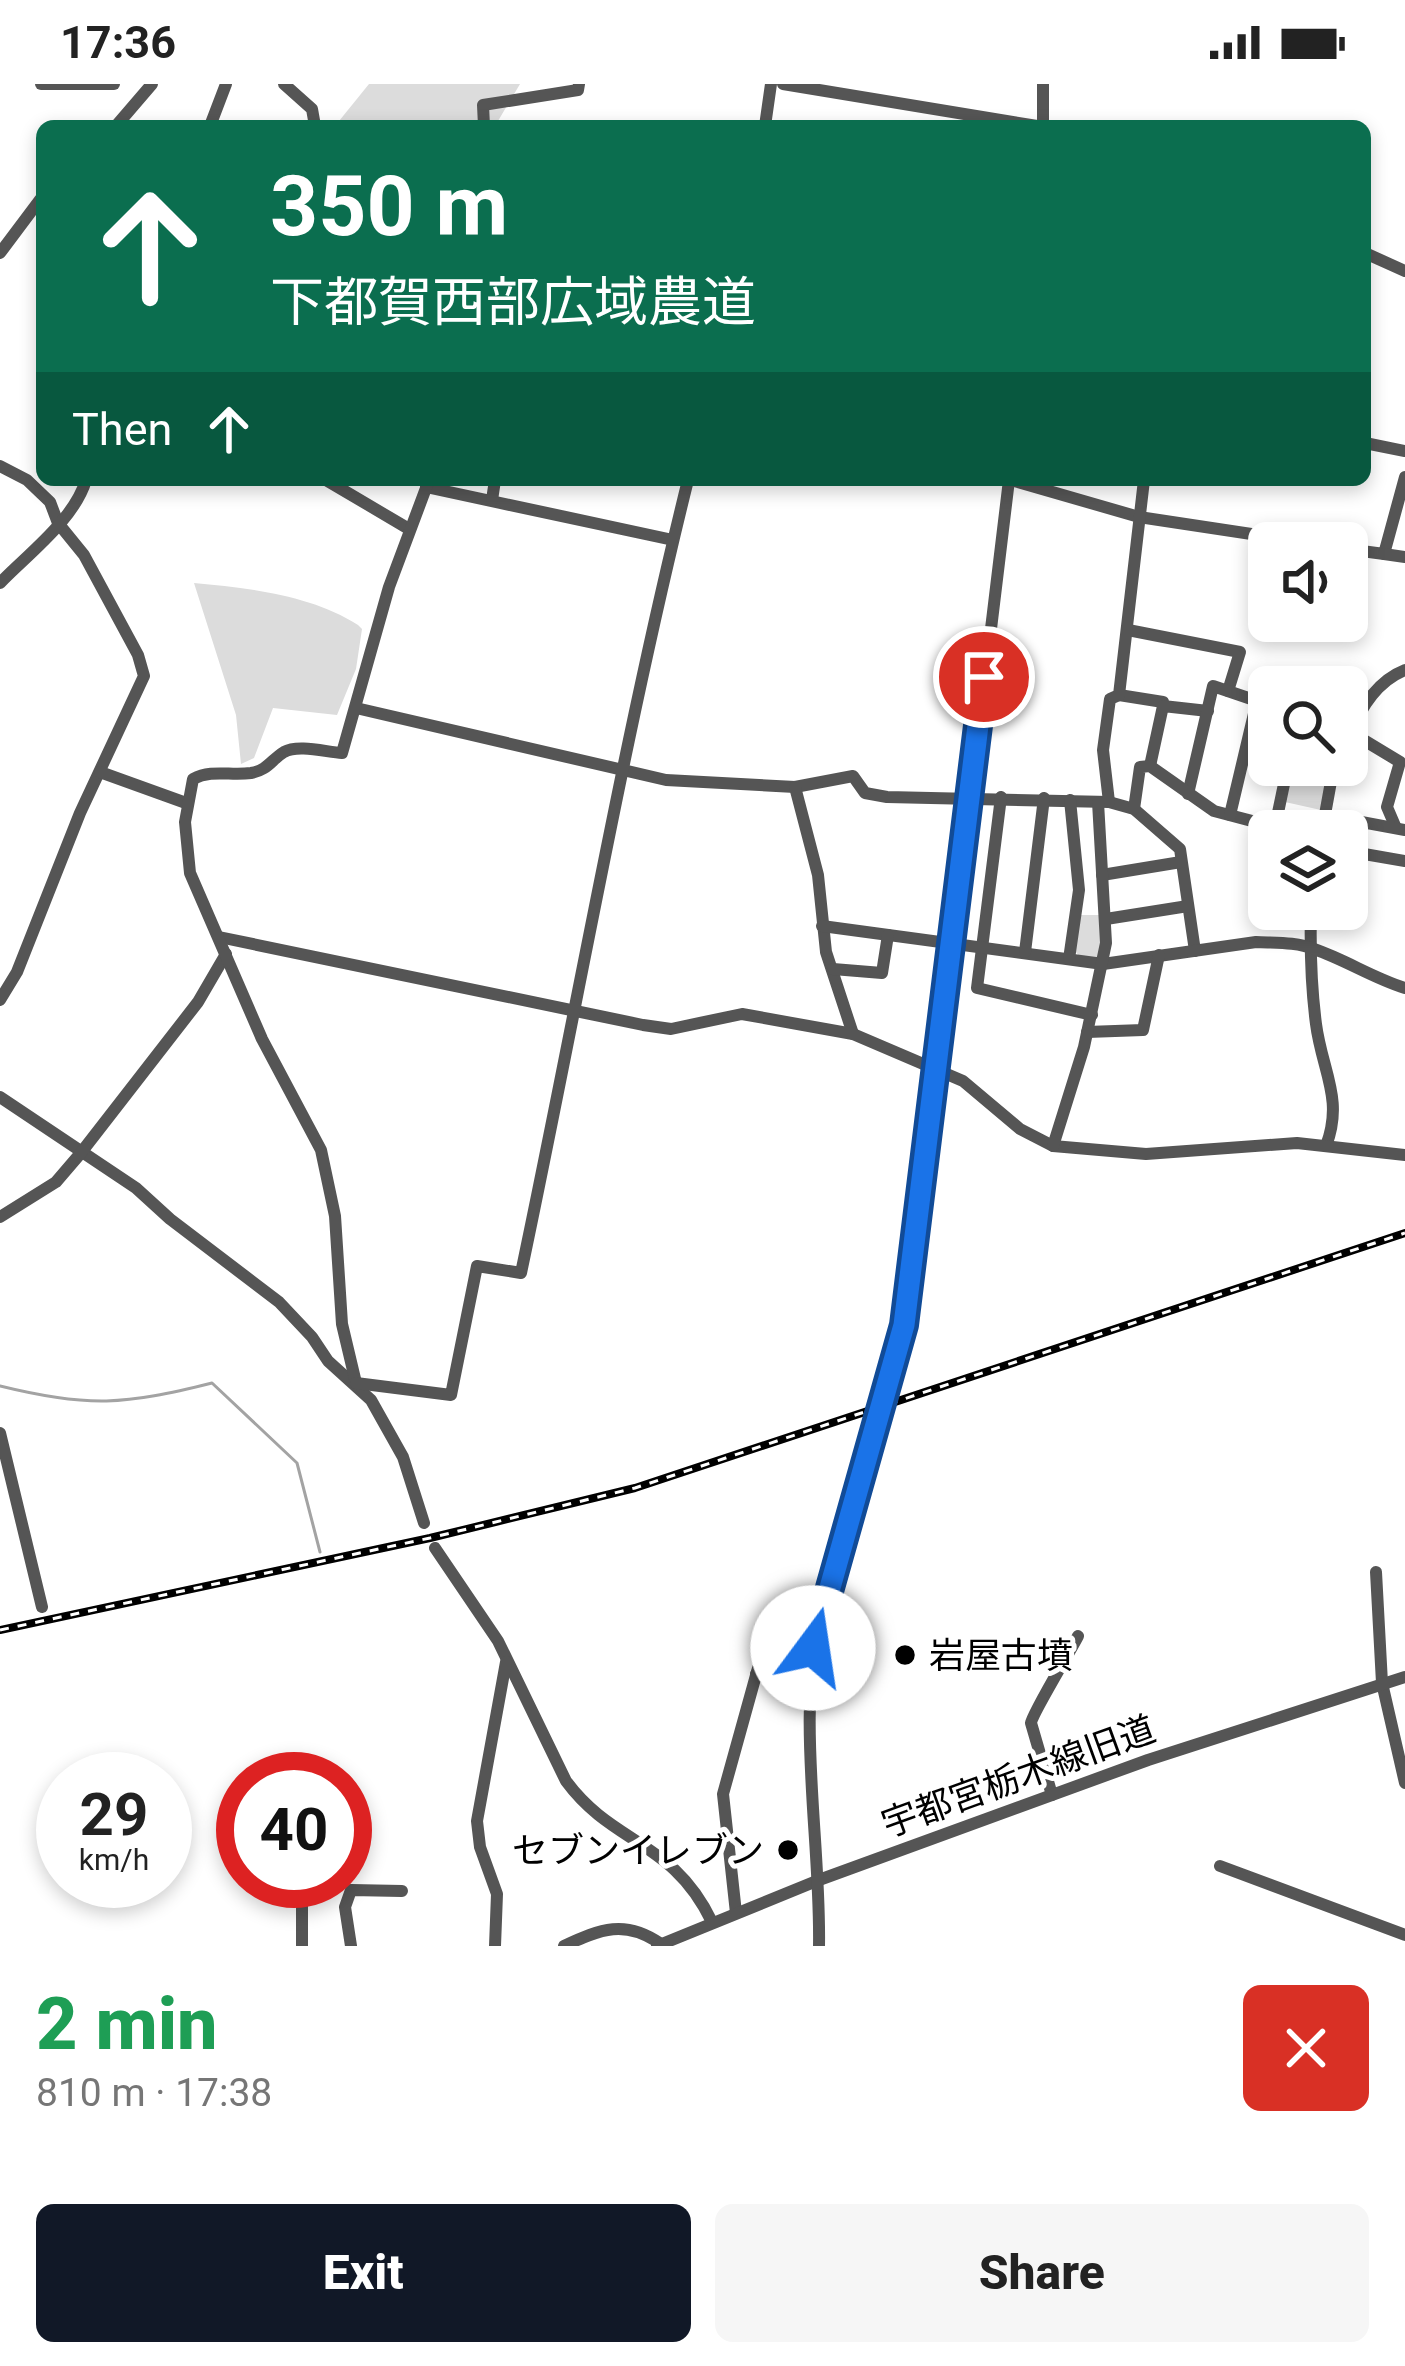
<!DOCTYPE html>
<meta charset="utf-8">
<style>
:root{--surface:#fff;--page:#f6f6f6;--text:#222;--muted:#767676;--accent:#111827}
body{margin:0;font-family:Roboto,"Noto Sans JP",sans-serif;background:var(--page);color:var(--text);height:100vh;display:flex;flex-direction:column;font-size:45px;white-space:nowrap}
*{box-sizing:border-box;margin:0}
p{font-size:39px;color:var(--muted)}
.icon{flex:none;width:66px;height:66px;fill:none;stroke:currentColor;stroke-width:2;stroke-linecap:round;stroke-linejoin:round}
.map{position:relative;height:1862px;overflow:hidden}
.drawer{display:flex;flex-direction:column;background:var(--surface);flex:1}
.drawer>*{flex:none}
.guide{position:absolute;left:36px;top:36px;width:1335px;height:366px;border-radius:18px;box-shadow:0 6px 18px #0003;background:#0b6e4f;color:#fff;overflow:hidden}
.fabs{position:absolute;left:1248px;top:438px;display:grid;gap:24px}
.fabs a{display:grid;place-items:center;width:120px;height:120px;border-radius:18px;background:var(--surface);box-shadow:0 6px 18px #0003;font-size:60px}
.speed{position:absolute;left:36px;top:1668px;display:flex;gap:24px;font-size:60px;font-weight:700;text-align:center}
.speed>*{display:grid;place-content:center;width:156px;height:156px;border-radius:50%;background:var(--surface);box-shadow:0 6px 18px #0003;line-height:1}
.speed small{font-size:30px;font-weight:400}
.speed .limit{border:18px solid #d22;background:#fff;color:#111}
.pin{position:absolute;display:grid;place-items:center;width:102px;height:102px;color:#fff;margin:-51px;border:6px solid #fff;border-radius:50%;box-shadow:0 3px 12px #0007}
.me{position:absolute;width:132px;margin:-66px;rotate:14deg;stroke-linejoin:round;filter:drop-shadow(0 0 9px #0008)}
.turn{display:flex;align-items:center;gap:42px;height:252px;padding:0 36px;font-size:54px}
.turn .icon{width:156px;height:156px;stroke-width:2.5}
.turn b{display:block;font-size:84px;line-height:102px}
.then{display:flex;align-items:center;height:114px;padding:0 36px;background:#0003;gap:24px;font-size:45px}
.round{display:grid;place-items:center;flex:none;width:126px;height:126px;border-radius:18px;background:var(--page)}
.head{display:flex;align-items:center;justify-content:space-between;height:204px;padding:0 36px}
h1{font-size:72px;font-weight:800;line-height:90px;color:#1e9e55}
.cta{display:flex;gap:24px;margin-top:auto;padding:24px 36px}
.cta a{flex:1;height:138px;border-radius:18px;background:var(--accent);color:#fff;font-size:48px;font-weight:800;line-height:138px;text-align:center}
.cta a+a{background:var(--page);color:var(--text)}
.status{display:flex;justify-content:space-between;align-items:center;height:84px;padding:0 60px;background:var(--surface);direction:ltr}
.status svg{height:33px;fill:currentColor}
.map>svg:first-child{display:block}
.green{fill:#dcdcdc}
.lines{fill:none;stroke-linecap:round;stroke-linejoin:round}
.stream{stroke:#a3a3a3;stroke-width:3}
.minor{stroke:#555;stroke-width:12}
.rail-casing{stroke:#000;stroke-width:8}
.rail{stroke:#fff;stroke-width:3;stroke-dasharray:9;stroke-linecap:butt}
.minor-bridge{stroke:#555;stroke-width:12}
.route-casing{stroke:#114b97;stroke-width:30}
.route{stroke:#1a73e8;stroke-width:21}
.poi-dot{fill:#000;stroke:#fff;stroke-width:4.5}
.labels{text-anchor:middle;stroke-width:10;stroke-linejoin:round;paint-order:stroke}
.poi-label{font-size:36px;fill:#000;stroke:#fff;text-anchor:start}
.street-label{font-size:36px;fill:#000;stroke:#fff}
</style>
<div class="status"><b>17:36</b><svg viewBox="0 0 49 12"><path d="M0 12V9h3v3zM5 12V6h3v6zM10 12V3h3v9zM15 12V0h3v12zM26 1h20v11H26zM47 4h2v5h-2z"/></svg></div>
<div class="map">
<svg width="1405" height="1862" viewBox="0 0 1405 1862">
<rect width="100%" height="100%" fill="#fff"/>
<!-- green -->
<g class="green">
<path d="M 369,0 L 520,0 L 495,42 L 335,42 Z"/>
<path d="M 194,499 C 248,504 311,511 358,541 L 362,545 L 356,585 L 337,631 L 273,624 L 254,674 L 241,680 L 236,631 Z"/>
<path d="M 1293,681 L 1330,681 L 1321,726 L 1285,718 Z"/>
<path d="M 1079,831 L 1102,831 L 1100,872 L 1096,875 L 1079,872 L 1075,867 Z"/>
</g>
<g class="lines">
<!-- stream -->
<path class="stream" d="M 0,1302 C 89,1324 124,1321 212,1299 L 297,1379 L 320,1468"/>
<!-- minor -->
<g class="minor">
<path d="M 41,0 L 114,0"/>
<path d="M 284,0 L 312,25 L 315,42"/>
<path d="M 783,0 L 1037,42"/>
<path d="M 1043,0 L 1043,42"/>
<path d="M 116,42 L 152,0"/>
<path d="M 210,42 L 226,0"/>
<path d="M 484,42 L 483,21 L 578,6 L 579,0"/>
<path d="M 765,42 L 771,0"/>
<path d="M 0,169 L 42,113"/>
<path d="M 1365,169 L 1405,187"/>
<path d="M 1365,359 L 1405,367"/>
<path d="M 0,382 L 27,396 L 50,418 L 58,439 L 84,471 L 138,571 L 144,592 L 80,729 L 17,888 L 0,916"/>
<path d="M 326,396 L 409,445"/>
<path d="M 1011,396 L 1139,433 L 1311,459"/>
<path d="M 426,403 L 673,456"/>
<path d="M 492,416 L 495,396"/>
<path d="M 1347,465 L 1384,470 L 1405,393"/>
<path d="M 1384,470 L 1405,473"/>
<path d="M 0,499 C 28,470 74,436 86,396"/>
<path d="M 1128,546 L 1240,568 L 1228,607"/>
<path d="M 1119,611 L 1163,618 L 1163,622"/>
<path d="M 356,624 L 666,696 L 795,703 L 853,692 L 865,709 L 887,713 L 1109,718 L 1134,725 L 1180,765 L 1195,867"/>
<path d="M 1347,646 L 1400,678 L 1387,723 L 1396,744"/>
<path d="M 1352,648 C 1361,622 1379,596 1405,586"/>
<path d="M 1150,682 L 1163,622 L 1208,627"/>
<path d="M 100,688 L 186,719"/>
<path d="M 795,703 L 818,791 L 826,868 L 853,950"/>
<path d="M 1188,710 L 1213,602 L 1269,621"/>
<path d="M 1001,713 L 977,904 L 1092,931"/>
<path d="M 1109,718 L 1103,666 L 1110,615 L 1119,611 L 1144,396"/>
<path d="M 1134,725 L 1140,683 L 1150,682 L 1214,727 L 1290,747"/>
<path d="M 1230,731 L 1257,617"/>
<path d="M 1324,731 L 1405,746"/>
<path d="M 1275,743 L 1288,681"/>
<path d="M 1322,747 L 1334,681"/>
<path d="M 1347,767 L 1405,777"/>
<path d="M 1102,791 L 1181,778"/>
<path d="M 1311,825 C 1310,864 1311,902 1316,940 C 1322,987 1344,1015 1326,1062"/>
<path d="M 1106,835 L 1188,822"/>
<path d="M 822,842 L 1103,880 L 1256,858 C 1275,859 1297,858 1314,865 C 1346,876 1373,894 1405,904"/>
<path d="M 219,853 L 643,941 L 671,945 L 742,930 L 853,950 L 963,997 L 1020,1045 L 1053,1062 L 1146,1070 L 1297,1059 L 1405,1071"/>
<path d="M 1025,868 L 1044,714"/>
<path d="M 1069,875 L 1079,806 L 1070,716"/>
<path d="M 833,885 L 882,889 L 888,851"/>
<path d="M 1087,948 L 1143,946 L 1159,871"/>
<path d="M 0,1013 L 136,1104 L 170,1135 L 279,1218 L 312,1253 L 328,1277 L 371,1316 L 403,1373 L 424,1439"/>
<path d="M 1053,1062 L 1084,963 L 1106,859 L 1098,718"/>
<path d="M 0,1133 L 56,1098 L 80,1070 L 198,918 L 226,870"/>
<path d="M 918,1148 L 1009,396"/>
<path d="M 356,1299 L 342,1240 L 335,1132 L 321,1066 L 262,955 L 190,789 L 185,738 L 193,695 C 212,685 230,692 251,689 C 268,686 271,676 284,668 C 298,660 326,668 342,669 L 389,503 L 429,396"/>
<path d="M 356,1299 L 451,1311 L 477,1182 L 521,1189 C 577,924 623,658 688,396"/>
<path d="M 0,1349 L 42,1523"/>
<path d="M 435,1464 L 498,1557 L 566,1697 C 613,1761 673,1756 712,1838"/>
<path d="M 1376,1488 L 1382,1599 L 1405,1699"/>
<path d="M 756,1590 L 810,1610"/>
<path d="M 1052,1711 L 1031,1639 C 1032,1630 1070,1568 1078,1552"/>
<path d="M 1220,1782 L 1405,1851"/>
<path d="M 302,1797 L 302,1862"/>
<path d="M 736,1829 L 723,1710 L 758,1584"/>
<path d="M 351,1862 L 345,1823 L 351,1806 L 402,1807"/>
<path d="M 495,1862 L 497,1810 L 480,1763 L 477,1737 L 506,1578"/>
<path d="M 564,1862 C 601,1845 625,1835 661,1860"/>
<path d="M 657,1862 L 819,1796 L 1148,1676 L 1405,1593"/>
<path d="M 819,1862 C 821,1755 795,1629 822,1527"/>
</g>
<defs>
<path id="rail" d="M 0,1546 L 430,1454 L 635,1404 L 1405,1149"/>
</defs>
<!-- rail casing -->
<use href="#rail" class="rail-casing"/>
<!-- rail -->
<use href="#rail" class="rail"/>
<!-- minor-bridge -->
<path class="minor-bridge" d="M 822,1527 L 898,1267 L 918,1148"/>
</g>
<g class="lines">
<defs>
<path id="route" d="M 813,1564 L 904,1241 L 984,593"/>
</defs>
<!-- route casing -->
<use href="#route" class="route-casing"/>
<!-- route -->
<use href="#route" class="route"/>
</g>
<!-- markers -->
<g class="poi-dot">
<circle cx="905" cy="1571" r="12"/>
<circle cx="788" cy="1766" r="12"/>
</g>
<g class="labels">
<!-- poi labels -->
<g class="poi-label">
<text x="929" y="1584">岩屋古墳</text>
<text x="764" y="1779" text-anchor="end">セブンイレブン</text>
</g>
<!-- street labels -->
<g class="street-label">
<text transform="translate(1018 1692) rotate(-20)" y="13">宇都宮栃木線旧道</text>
</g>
</g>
</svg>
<div class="fabs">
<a><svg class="icon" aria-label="sound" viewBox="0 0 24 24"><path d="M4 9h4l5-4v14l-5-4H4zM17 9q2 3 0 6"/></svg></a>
<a><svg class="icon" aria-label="search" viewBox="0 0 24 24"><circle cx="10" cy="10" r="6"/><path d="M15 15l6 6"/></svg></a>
<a><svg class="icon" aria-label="layers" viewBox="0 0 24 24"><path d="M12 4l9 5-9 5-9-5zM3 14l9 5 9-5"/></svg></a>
</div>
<div class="speed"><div>29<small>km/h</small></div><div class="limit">40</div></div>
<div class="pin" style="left:984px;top:593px;background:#d93025"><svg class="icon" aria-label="arrive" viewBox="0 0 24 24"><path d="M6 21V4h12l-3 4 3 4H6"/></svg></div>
<svg class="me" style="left:813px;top:1564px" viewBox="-20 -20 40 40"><circle r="19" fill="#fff"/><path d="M0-13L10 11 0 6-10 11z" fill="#1a73e8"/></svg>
<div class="guide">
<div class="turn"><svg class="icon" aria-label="ahead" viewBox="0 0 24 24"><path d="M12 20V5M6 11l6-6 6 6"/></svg><div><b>350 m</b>下都賀西部広域農道</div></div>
<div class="then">Then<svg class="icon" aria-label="ahead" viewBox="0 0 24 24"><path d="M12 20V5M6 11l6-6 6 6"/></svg></div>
</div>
</div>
<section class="drawer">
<div class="head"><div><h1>2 min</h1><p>810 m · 17:38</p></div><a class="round" style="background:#d93025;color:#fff"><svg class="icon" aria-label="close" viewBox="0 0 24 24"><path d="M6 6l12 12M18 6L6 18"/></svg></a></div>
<div class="cta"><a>Exit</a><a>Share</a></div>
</section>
